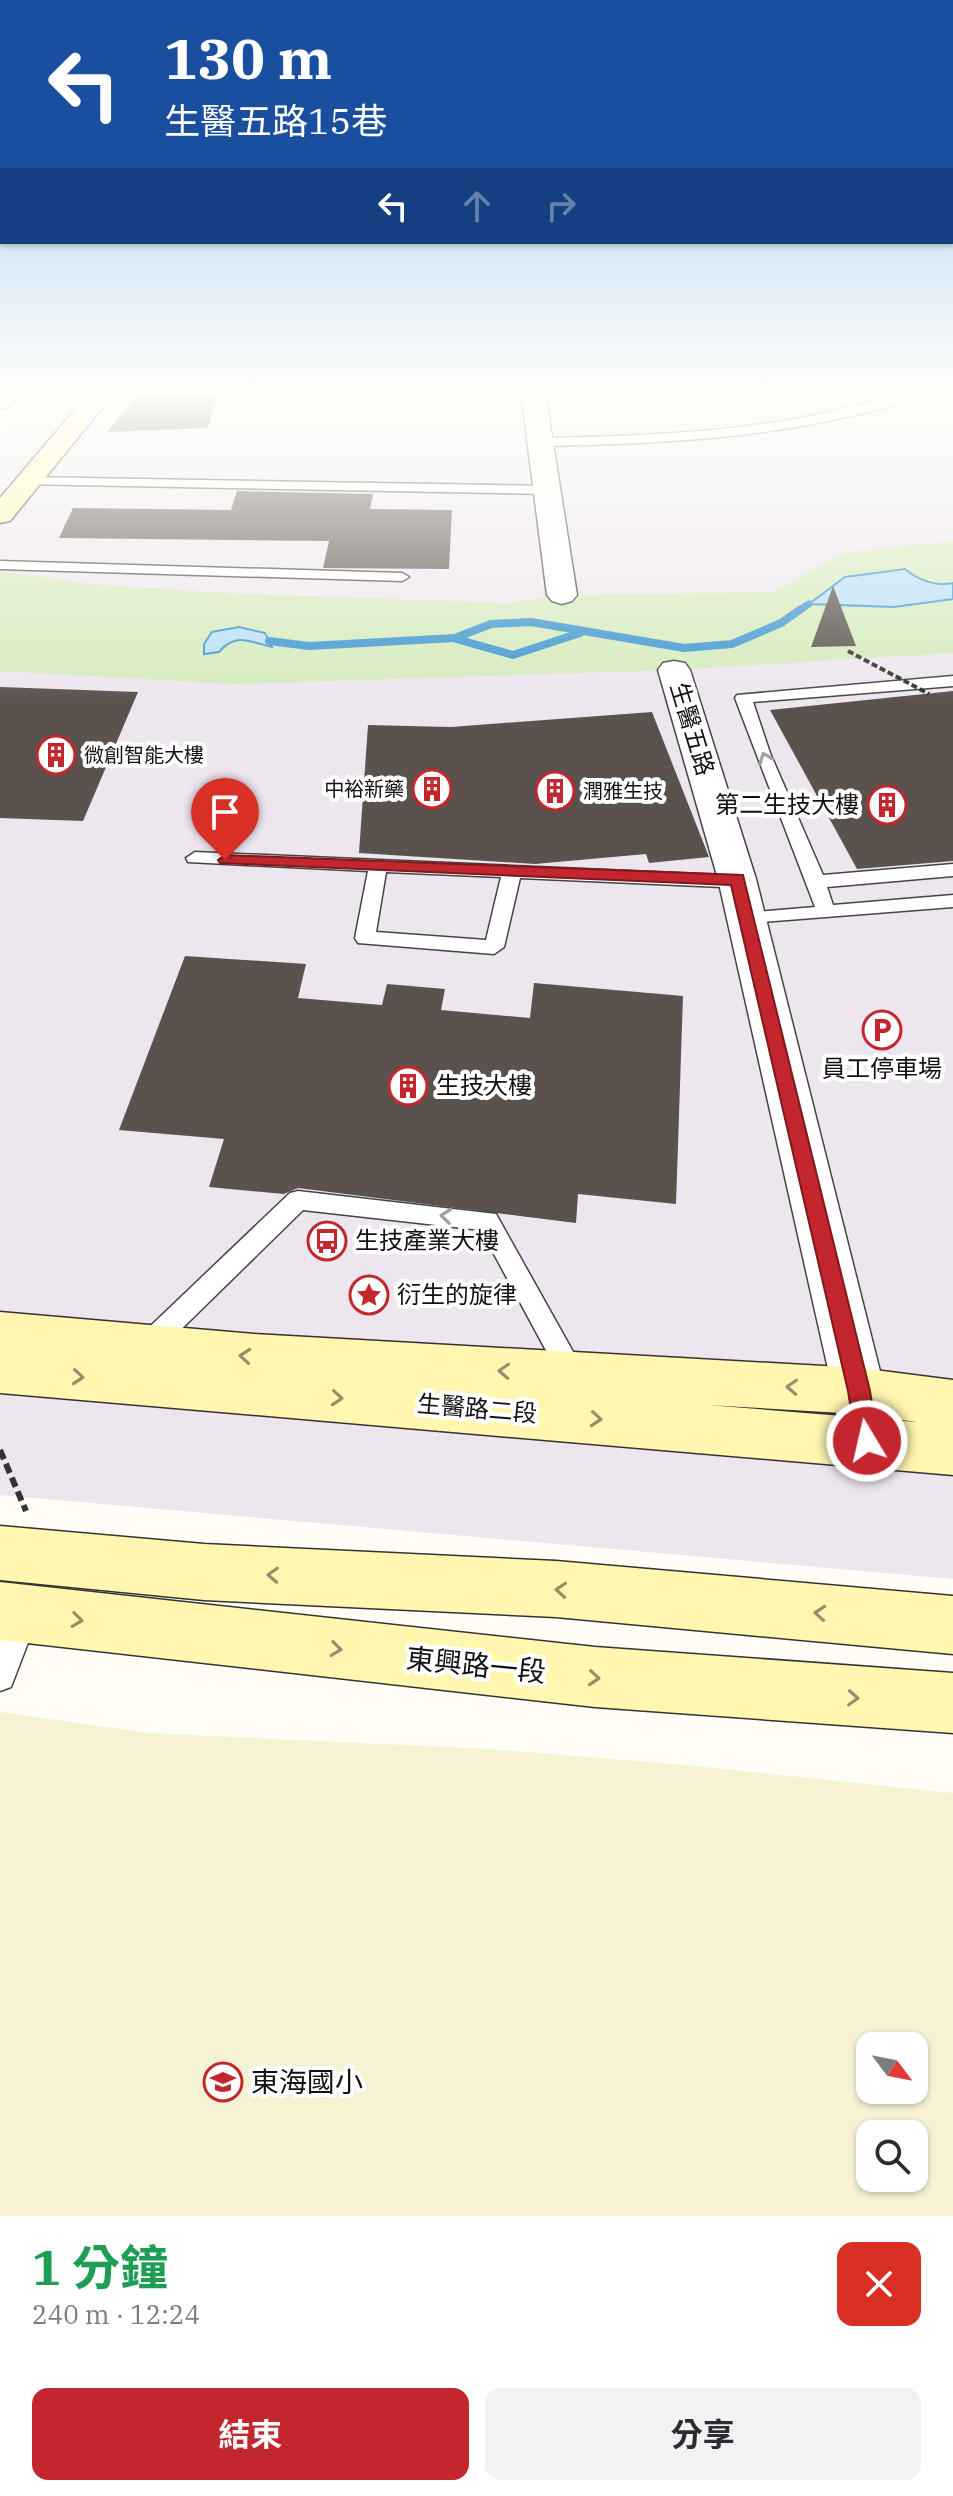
<!DOCTYPE html>
<html lang="zh-TW">
<meta charset="utf-8">
<style>
:root{--surface:#fff;--page:#f2f2f3;--text:#2b2b33;--muted:#7c7c81;--accent:#c4262e}
body{margin:0;font-family:"IBM Plex Serif","Noto Sans TC",serif;background:var(--page);color:var(--text);height:100vh;display:flex;flex-direction:column;font-size:30px;white-space:nowrap}
*{box-sizing:border-box;margin:0}
p{font-size:26px;color:var(--muted)}
.icon{flex:none;width:44px;height:44px;fill:none;stroke:currentColor;stroke-width:2;stroke-linecap:round;stroke-linejoin:round}
.map{position:relative;height:2216px;overflow:hidden}
.sheet{display:flex;flex-direction:column;background:var(--surface);flex:1}
.sheet>*{flex:none}
.top-card{position:absolute;left:0px;top:0px;width:954px;height:244px;box-shadow:0 2px 6px #0004;background:#1a4fa0;color:#fff;overflow:hidden}
.needle{width:52px;rotate:122deg}
.tools{position:absolute;left:856px;top:2032px;display:grid;gap:16px}
.tools a{display:grid;place-items:center;width:72px;height:72px;border-radius:16px;background:var(--surface);box-shadow:0 2px 6px #0004;font-size:40px}
.pin{position:absolute;display:grid;place-items:center;width:68px;height:68px;color:#fff;margin:-82px -34px;border-radius:50% 50% 50% 0;rotate:-45deg;box-shadow:0 0 8px #0007}
.pin .icon{rotate:45deg}
.me{position:absolute;width:88px;margin:-44px;rotate:351deg;stroke-linejoin:round;filter:drop-shadow(0 0 6px #0008)}
.turn{display:flex;align-items:center;gap:28px;height:168px;padding:0 32px;font-size:36px}
.turn .icon{width:104px;height:104px;stroke-width:2.5}
.turn b{display:block;font-size:56px;line-height:68px}
.lanes{display:flex;align-items:center;height:76px;padding:0 32px;background:#0003;justify-content:center;gap:40px;direction:ltr}
.lanes .off{opacity:.35}
.round{display:grid;place-items:center;flex:none;width:84px;height:84px;border-radius:16px;background:var(--page)}
.headline{display:flex;align-items:center;justify-content:space-between;height:136px;padding:0 32px}
h1{font-size:48px;font-weight:700;line-height:60px;color:#1e9e55}
.primary-button{display:flex;gap:16px;margin-top:auto;padding:16px 32px}
.primary-button a{flex:1;height:92px;border-radius:16px;background:var(--accent);color:#fff;font-size:32px;font-weight:700;line-height:92px;text-align:center}
.primary-button a+a{background:var(--page);color:var(--text)}
.map>svg:first-child{display:block}
.industrial{fill:#eee6ef}
.farmland{fill:#f6f3d4;fill-rule:evenodd}
.green{fill:#d5ebbd}
.water{fill:#b9e0f7;stroke:#3f96cf;stroke-width:2}
.lines{fill:none;stroke-linecap:round;stroke-linejoin:round}
.stream-far1{stroke:#3f96cf;stroke-width:7}
.stream{stroke:#3f96cf;stroke-width:8}
.building{fill:#5a524d}
.lane-casing{stroke:#444;stroke-width:3}
.street-casing{stroke:#444;stroke-width:3}
.secondary-casing{stroke:#333;stroke-width:3}
.path{stroke:#333;stroke-width:6;stroke-dasharray:10 5;stroke-linecap:butt}
.lane{fill:#fff;fill-rule:evenodd}
.street{fill:#fff;fill-rule:evenodd}
.secondary{fill:#fff6b0;fill-rule:evenodd}
.path-bridge{stroke:#333;stroke-width:4;stroke-dasharray:6 3;stroke-linecap:butt}
.oneway{stroke:#a0a0a0}
.oneway2{stroke:#948f68}
.route{fill:#c4262e;stroke:#7f191e;stroke-width:2}
.labels{text-anchor:middle;stroke-width:8;stroke-linejoin:round;paint-order:stroke}
.far-poi-label{font-size:20px;fill:#111;stroke:#fff;text-anchor:start}
.street-label{font-size:24px;fill:#111;stroke:#fff}
.poi-label{font-size:24px;fill:#111;stroke:#fff;text-anchor:start}
.near-street-label{font-size:28px;fill:#111;stroke:#fff}
.near-poi-label{font-size:28px;fill:#111;stroke:#fff;text-anchor:start}
</style>
<div class="map">
<svg width="953" height="2216" viewBox="0 0 953 2216">
<rect width="100%" height="100%" fill="#fffdf5"/>
<!-- industrial -->
<path class="industrial" d="M 39,392 L 953,392 L 953,1579 L 0,1495 L 0,432 Z"/>
<!-- farmland -->
<path class="farmland" d="M 0,1712 L 149,1733 L 488,1749 L 686,1765 L 953,1793 L 953,2216 L 0,2216 ZM 870,2046 L 914,2046 L 914,2090 L 870,2090 ZM 870,2134 L 914,2134 L 914,2178 L 870,2178 Z"/>
<!-- green -->
<path class="green" d="M 953,541 L 953,653 L 674,670 L 235,684 L 0,671 L 0,571 L 92,584 L 224,593 L 510,603 L 562,595 L 773,592 L 846,552 Z"/>
<!-- water -->
<g class="water">
<path d="M 905,569 C 918,580 936,587 953,583 L 953,599 L 894,607 L 809,604 L 845,577 Z"/>
<path d="M 239,627 L 265,633 L 272,647 C 249,642 236,632 219,652 L 204,654 L 204,644 L 212,632 Z"/>
</g>
<g class="lines">
<!-- stream-far1 -->
<path class="stream-far1" d="M 798,611 L 809,604"/>
<!-- stream -->
<g class="stream">
<path d="M 456,639 L 513,655 L 580,633"/>
<path d="M 269,641 L 309,646 L 455,638 L 491,624 L 531,622 L 684,648 L 732,644 L 781,623 L 801,609"/>
</g>
</g>
<!-- building -->
<g class="building">
<path d="M 140,392 L 218,392 L 208,428 L 107,432 Z"/>
<path d="M 237,491 L 373,494 L 370,509 L 452,510 L 449,569 L 323,568 L 329,541 L 59,538 L 73,508 L 231,510 Z"/>
<path d="M 833,586 L 856,646 L 811,647 Z"/>
<path d="M 0,687 L 138,692 L 83,821 L 0,818 Z"/>
<path d="M 953,691 L 953,861 L 857,869 L 770,710 Z"/>
<path d="M 652,712 L 709,857 L 649,863 L 646,854 L 535,864 L 359,853 L 368,725 L 451,727 Z"/>
<path d="M 185,956 L 306,964 L 298,998 L 382,1005 L 387,984 L 445,989 L 441,1010 L 530,1018 L 534,983 L 683,996 L 676,1204 L 578,1194 L 576,1223 L 298,1188 L 284,1194 L 209,1187 L 224,1139 L 119,1130 Z"/>
</g>
<g class="lines">
<defs>
<g id="lane">
<path d="M 903,392 L 922,392 C 906,404 879,409 859,414 C 753,440 646,444 538,446 L 532,442 L 538,438 C 662,436 785,431 903,392 Z"/>
<path d="M 28,477 L 546,486 L 553,490 L 546,494 L 23,484 L 21,481 Z"/>
<path d="M 0,561 L 402,573 L 409,577 L 402,581 L 0,569 Z"/>
<path d="M 953,676 L 953,686 L 753,702 L 770,753 L 823,875 L 953,864 L 953,876 L 827,887 L 833,905 L 953,895 L 953,907 L 738,924 L 735,919 L 745,913 L 815,907 L 735,698 L 737,695 Z"/>
<path d="M 195,852 L 722,875 L 737,873 L 746,879 L 744,883 L 722,887 L 520,878 L 504,947 L 494,954 L 358,943 L 355,938 L 368,871 L 188,862 L 186,858 ZM 386,872 L 501,877 L 486,940 L 376,932 Z"/>
<path d="M 298,1191 L 496,1214 L 581,1366 L 585,1374 L 581,1382 L 572,1385 L 563,1382 L 481,1230 L 303,1210 L 157,1353 L 148,1356 L 139,1353 L 135,1345 L 139,1337 L 290,1193 Z"/>
<path d="M 24,1599 L 34,1604 L 39,1614 L 11,1687 L 0,1691 L 0,1638 L 14,1604 Z"/>
</g>
<g id="street">
<path d="M 521,392 L 545,392 L 577,595 L 572,601 L 562,604 L 552,601 L 547,595 Z"/>
<path d="M 674,661 L 685,663 L 690,670 L 756,879 L 885,1391 L 894,1441 L 886,1458 L 867,1465 L 848,1458 L 840,1441 L 833,1391 L 718,879 L 658,670 L 663,663 Z"/>
</g>
<g id="secondary">
<path d="M 0,392 L 22,392 L 8,407 L 0,409 Z"/>
<path d="M 90,392 L 115,392 L 10,521 L 0,523 L 0,498 Z"/>
<path d="M 0,1312 L 254,1334 L 859,1368 L 953,1380 L 953,1475 L 0,1393 ZM 708,1405 L 859,1414 L 916,1422 Z"/>
<path d="M 0,1526 L 204,1544 L 556,1561 L 953,1596 L 953,1654 L 556,1617 L 204,1600 L 0,1580 Z"/>
<path d="M 0,1582 L 595,1647 L 953,1673 L 953,1733 L 595,1707 L 0,1640 Z"/>
</g>
</defs>
<!-- lane casing -->
<use href="#lane" class="lane-casing"/>
<!-- street casing -->
<use href="#street" class="street-casing"/>
<!-- secondary casing -->
<use href="#secondary" class="secondary-casing"/>
<!-- path -->
<path class="path" d="M 0,1450 L 26,1511"/>
<!-- lane -->
<use href="#lane" class="lane"/>
<!-- street -->
<use href="#street" class="street"/>
<!-- secondary -->
<use href="#secondary" class="secondary"/>
<!-- path-bridge -->
<path class="path-bridge" d="M 848,651 L 929,694"/>
</g>
<!-- one-way arrows -->
<defs><path id="oneway-chevron" d="M-2-3.5L2.5 0L-2 3.5" fill="none" stroke-width="1.6" stroke-linecap="round" stroke-linejoin="round" transform="scale(2)"/></defs>
<g class="oneway">
<use href="#oneway-chevron" transform="translate(765 758) rotate(-111)"/>
<use href="#oneway-chevron" transform="translate(446 1216) rotate(-174)"/>
</g>
<g class="oneway2">
<use href="#oneway-chevron" transform="translate(245 1356) rotate(-175)"/>
<use href="#oneway-chevron" transform="translate(504 1371) rotate(-177)"/>
<use href="#oneway-chevron" transform="translate(78 1377) rotate(5)"/>
<use href="#oneway-chevron" transform="translate(792 1387) rotate(-177)"/>
<use href="#oneway-chevron" transform="translate(337 1398) rotate(5)"/>
<use href="#oneway-chevron" transform="translate(596 1419) rotate(5)"/>
<use href="#oneway-chevron" transform="translate(273 1575) rotate(-177)"/>
<use href="#oneway-chevron" transform="translate(561 1590) rotate(-176)"/>
<use href="#oneway-chevron" transform="translate(820 1613) rotate(-175)"/>
<use href="#oneway-chevron" transform="translate(77 1620) rotate(7)"/>
<use href="#oneway-chevron" transform="translate(336 1649) rotate(7)"/>
<use href="#oneway-chevron" transform="translate(594 1678) rotate(5)"/>
<use href="#oneway-chevron" transform="translate(853 1698) rotate(3)"/>
</g>
<!-- sky -->
<linearGradient id="sky" x2="0" y2="1"><stop stop-color="#95c6ee"/><stop offset="0.56" stop-color="#fffefa"/><stop offset="1" stop-color="#fffefa" stop-opacity="0"/></linearGradient>
<rect width="953" height="702" fill="url(#sky)"/>
<!-- route -->
<path class="route" d="M 225,855 L 743,875 L 870,1391 L 878,1441 L 875,1448 L 867,1451 L 859,1448 L 856,1441 L 848,1391 L 731,885 L 220,863 L 218,860 Z"/>
<!-- icons -->
<defs>
<symbol id="building-ring" viewBox="-11 -11 22 22"><circle r="9.5" fill="#fff" stroke="#c4262e" stroke-width="1.5"/><path d="M-4-6H4V6H1V3H-1V6H-4ZM-2.5-4.3h1.7v1.8h-1.7ZM.8-4.3h1.7v1.8H.8ZM-2.5-1h1.7V.8h-1.7ZM.8-1h1.7V.8H.8Z" fill="#c4262e"/></symbol>
<symbol id="parking-ring" viewBox="-11 -11 22 22"><circle r="9.5" fill="#fff" stroke="#c4262e" stroke-width="1.5"/><path d="M-3.5-5.5H1a3.5 3.5 0 0 1 0 7H-1V5.5H-3.5ZM-1-3.4V-.6H.8a1.4 1.4 0 0 0 0-2.8Z" fill="#c4262e"/></symbol>
<symbol id="bus-ring" viewBox="-11 -11 22 22"><circle r="9.5" fill="#fff" stroke="#c4262e" stroke-width="1.5"/><path d="M-5-6H5V4H4V6H2V4H-2V6H-4V4H-5ZM-3.5-4V0h7V-4ZM-3.5 1.2v1.5H-2V1.2ZM2 1.2v1.5H3.5V1.2Z" fill="#c4262e"/></symbol>
<symbol id="sight-ring" viewBox="-11 -11 22 22"><circle r="9.5" fill="#fff" stroke="#c4262e" stroke-width="1.5"/><path d="M0-6L1.8-2.2L6-1.7L2.9 1.2L3.7 5.4L0 3.3L-3.7 5.4L-2.9 1.2L-6-1.7L-1.8-2.2Z" fill="#c4262e"/></symbol>
<symbol id="school-ring" viewBox="-11 -11 22 22"><circle r="9.5" fill="#fff" stroke="#c4262e" stroke-width="1.5"/><path d="M0-5L7-2L0 1L-7-2ZM-4 1L0 2.5L4 1V4Q0 6-4 4Z" fill="#c4262e"/></symbol>
</defs>
<g fill-rule="evenodd">
<use href="#building-ring" x="34" y="733" width="44" height="44"/>
<use href="#building-ring" x="410" y="767" width="44" height="44"/>
<use href="#building-ring" x="533" y="769" width="44" height="44"/>
<use href="#building-ring" x="865" y="783" width="44" height="44"/>
<use href="#parking-ring" x="860" y="1008" width="44" height="44"/>
<use href="#building-ring" x="386" y="1064" width="44" height="44"/>
<use href="#bus-ring" x="305" y="1219" width="44" height="44"/>
<use href="#sight-ring" x="347" y="1273" width="44" height="44"/>
<use href="#school-ring" x="201" y="2060" width="44" height="44"/>
</g>
<g class="labels">
<!-- far-poi labels -->
<g class="far-poi-label">
<text x="84" y="762">微創智能大樓</text>
<text x="404" y="796" text-anchor="end">中裕新藥</text>
<text x="583" y="798">潤雅生技</text>
</g>
<!-- street labels -->
<g class="street-label">
<text transform="translate(692 729) rotate(73)" y="8">生醫五路</text>
<text transform="translate(477 1409) rotate(5)" y="8">生醫路二段</text>
</g>
<!-- poi labels -->
<g class="poi-label">
<text x="859" y="813" text-anchor="end">第二生技大樓</text>
<text x="882" y="1077" text-anchor="middle">員工停車場</text>
<text x="436" y="1094">生技大樓</text>
<text x="355" y="1249">生技產業大樓</text>
<text x="397" y="1303">衍生的旋律</text>
</g>
<!-- near-street labels -->
<g class="near-street-label">
<text transform="translate(476 1665) rotate(6)" y="10">東興路一段</text>
</g>
<!-- near-poi labels -->
<g class="near-poi-label">
<text x="251" y="2092">東海國小</text>
</g>
</g>
</svg>
<div class="tools">
<a><svg class="needle" viewBox="-14 -14 28 28"><path d="M0-13l5 13h-10z" fill="#e53935"/><path d="M0 13l5-13h-10z" fill="#7c7c81"/></svg></a>
<a><svg class="icon" aria-label="search" viewBox="0 0 24 24"><circle cx="10" cy="10" r="6"/><path d="M15 15l6 6"/></svg></a>
</div>
<div class="pin" style="left:225px;top:860px;background:#d93025"><svg class="icon" aria-label="arrive" viewBox="0 0 24 24"><path d="M6 21V4h12l-3 4 3 4H6"/></svg></div>
<svg class="me" style="left:867px;top:1441px" viewBox="-20 -20 40 40"><circle r="17" fill="#c4262e" stroke="#fff" stroke-width="3"/><path d="M0-11L8 9 0 5-8 9z" fill="#fff"/></svg>
<div class="top-card">
<div class="turn"><svg class="icon" aria-label="left" viewBox="0 0 24 24"><path d="M17 20v-9H6M10 6l-5 5 5 5"/></svg><div><b>130 m</b>生醫五路15巷</div></div>
<div class="lanes"><svg class="icon" aria-label="left" viewBox="0 0 24 24"><path d="M17 20v-9H6M10 6l-5 5 5 5"/></svg><svg class="icon off" aria-label="ahead" viewBox="0 0 24 24"><path d="M12 20V5M6 11l6-6 6 6"/></svg><svg class="icon off" aria-label="right" viewBox="0 0 24 24"><path d="M7 20v-9h11M14 6l5 5-5 5"/></svg></div>
</div>
</div>
<section class="sheet">
<div class="headline"><div><h1>1 分鐘</h1><p>240 m · 12:24</p></div><a class="round" style="background:#d93025;color:#fff"><svg class="icon" aria-label="close" viewBox="0 0 24 24"><path d="M6 6l12 12M18 6L6 18"/></svg></a></div>
<div class="primary-button"><a>結束</a><a>分享</a></div>
</section>
